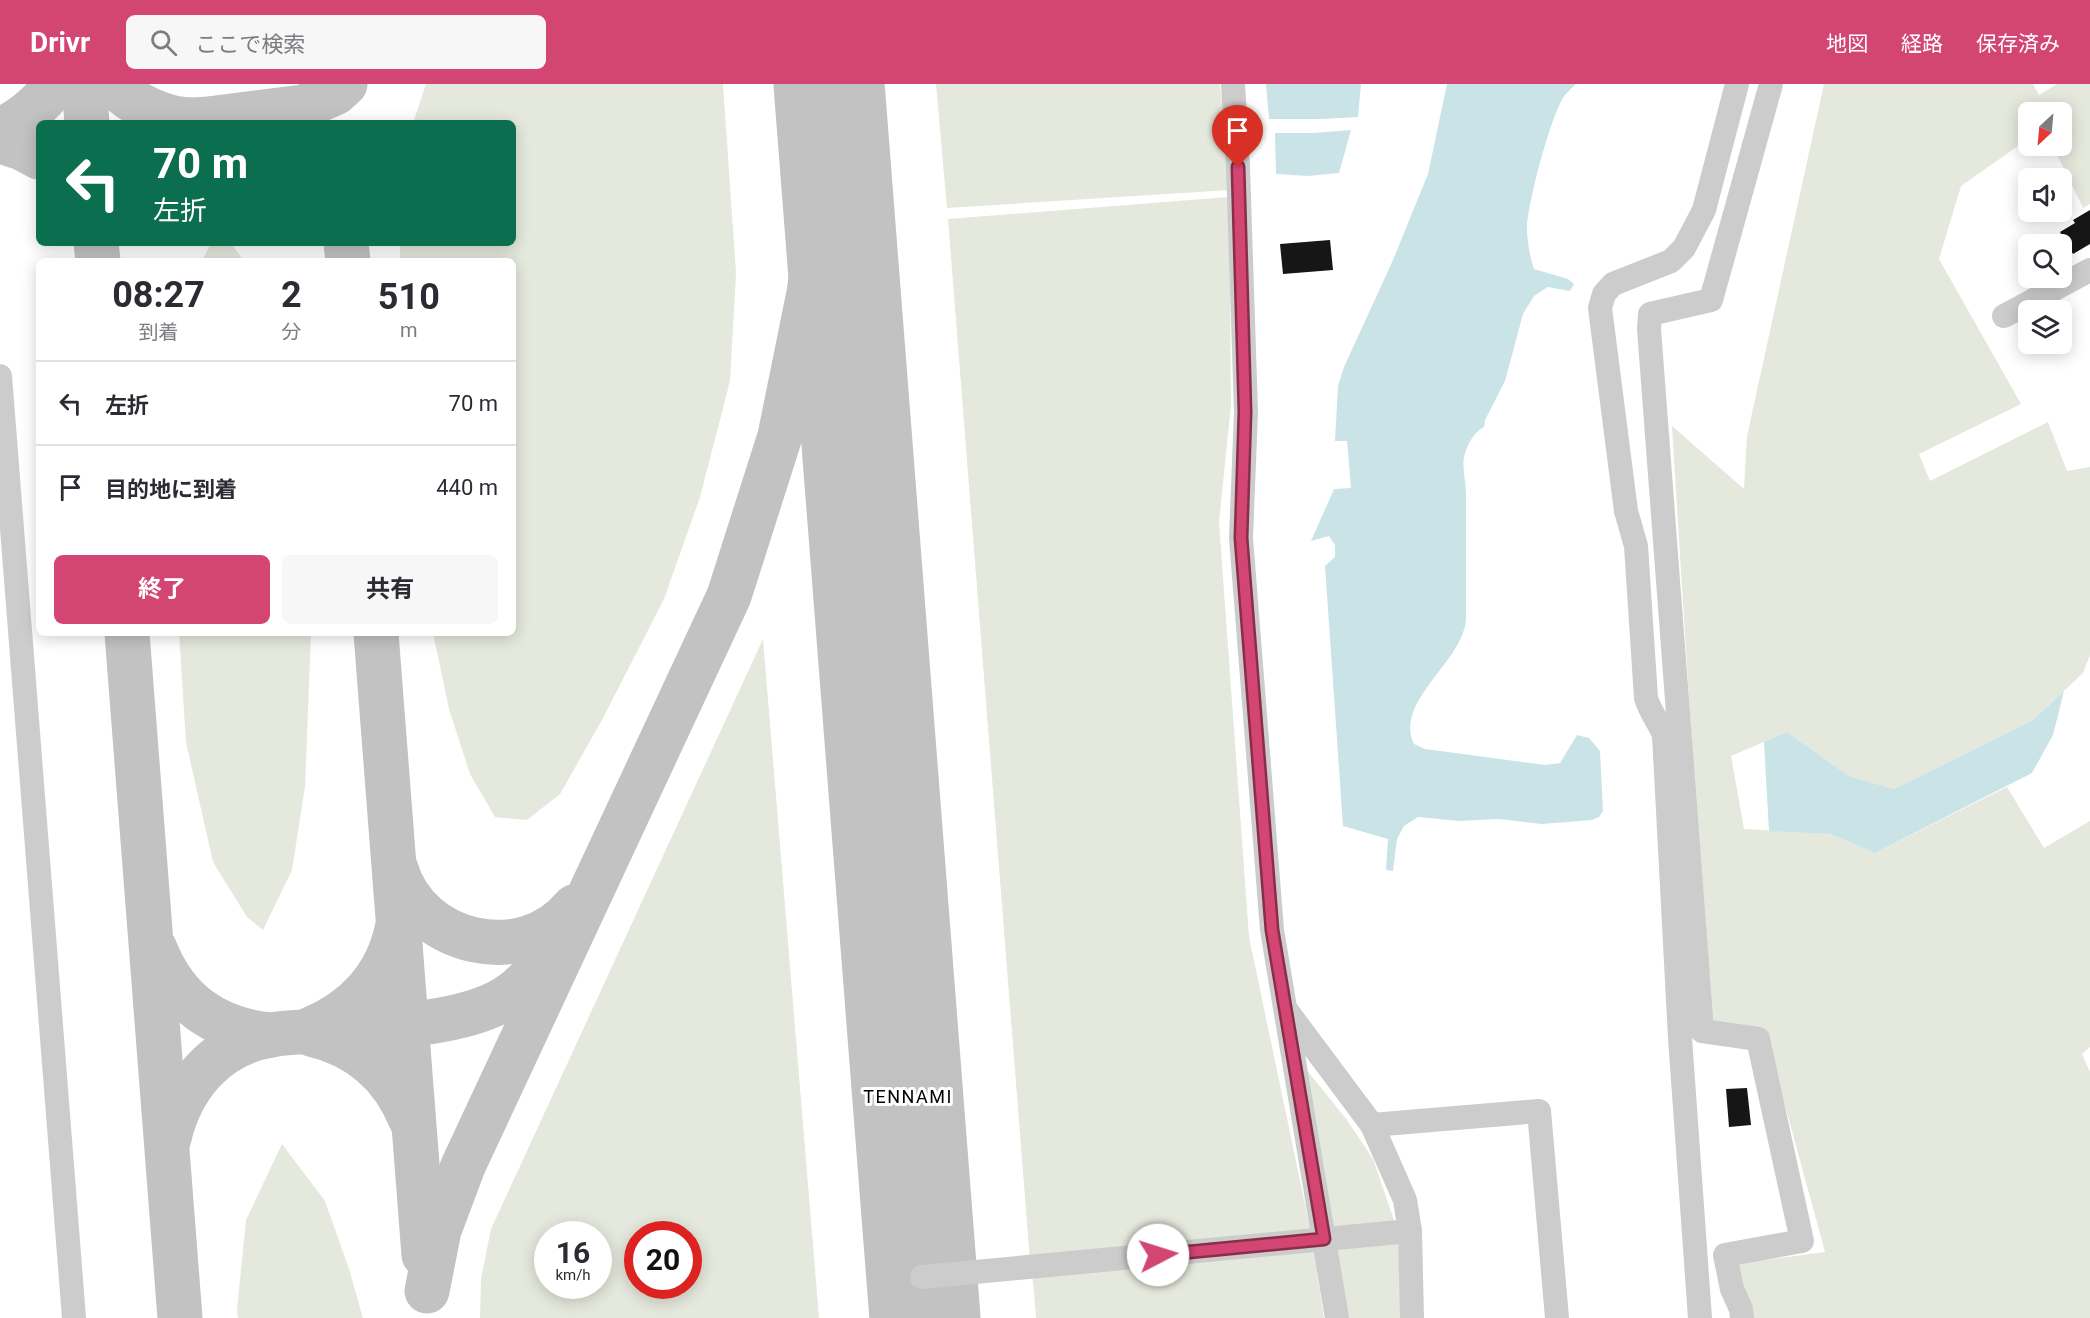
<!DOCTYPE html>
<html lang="ja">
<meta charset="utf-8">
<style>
:root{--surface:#fff;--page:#f7f7f7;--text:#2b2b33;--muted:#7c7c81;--line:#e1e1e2;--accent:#d34572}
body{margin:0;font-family:Roboto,"Noto Sans JP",sans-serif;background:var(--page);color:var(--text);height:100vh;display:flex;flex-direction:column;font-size:22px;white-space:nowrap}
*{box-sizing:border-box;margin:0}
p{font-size:20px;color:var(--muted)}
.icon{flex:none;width:33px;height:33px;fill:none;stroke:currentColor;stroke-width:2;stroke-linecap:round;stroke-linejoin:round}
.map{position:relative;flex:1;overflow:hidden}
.details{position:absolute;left:36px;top:174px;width:480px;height:378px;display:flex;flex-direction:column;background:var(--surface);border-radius:9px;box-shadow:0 3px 15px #0003}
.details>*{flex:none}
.hud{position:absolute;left:36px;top:36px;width:480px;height:126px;border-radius:9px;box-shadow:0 3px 15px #0003;background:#0b6e4f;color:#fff;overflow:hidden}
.needle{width:39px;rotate:206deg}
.tools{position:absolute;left:2018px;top:18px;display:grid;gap:12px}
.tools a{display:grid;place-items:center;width:54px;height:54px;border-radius:9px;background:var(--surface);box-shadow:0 3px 15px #0003;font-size:30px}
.speed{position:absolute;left:534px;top:1137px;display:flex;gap:12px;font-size:30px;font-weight:700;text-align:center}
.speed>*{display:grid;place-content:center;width:78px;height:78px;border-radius:50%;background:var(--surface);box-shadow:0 3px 15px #0003;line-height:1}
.speed small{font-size:15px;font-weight:400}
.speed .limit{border:9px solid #d22;background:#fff;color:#111}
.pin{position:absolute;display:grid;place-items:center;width:51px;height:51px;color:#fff;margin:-62px -26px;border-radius:50% 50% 50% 0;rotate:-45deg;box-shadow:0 0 6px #0007}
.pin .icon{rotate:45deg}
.me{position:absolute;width:66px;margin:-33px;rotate:85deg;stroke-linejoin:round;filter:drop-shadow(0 0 4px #0008)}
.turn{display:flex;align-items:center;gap:21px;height:126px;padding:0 18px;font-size:27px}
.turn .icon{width:78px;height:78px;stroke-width:2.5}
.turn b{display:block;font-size:42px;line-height:51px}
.eta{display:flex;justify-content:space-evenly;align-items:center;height:102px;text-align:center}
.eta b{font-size:36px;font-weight:700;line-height:42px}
.cta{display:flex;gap:12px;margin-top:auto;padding:12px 18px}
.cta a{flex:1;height:69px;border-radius:9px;background:var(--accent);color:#fff;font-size:24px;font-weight:700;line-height:69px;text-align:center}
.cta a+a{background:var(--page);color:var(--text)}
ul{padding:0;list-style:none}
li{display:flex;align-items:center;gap:18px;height:84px;padding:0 18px;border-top:2px solid var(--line)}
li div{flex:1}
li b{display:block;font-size:22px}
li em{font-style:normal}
header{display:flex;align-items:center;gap:36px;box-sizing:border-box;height:84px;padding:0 30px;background:var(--accent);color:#fff}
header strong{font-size:28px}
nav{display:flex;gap:33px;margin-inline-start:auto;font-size:21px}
.search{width:420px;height:54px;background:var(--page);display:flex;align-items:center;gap:15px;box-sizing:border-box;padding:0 21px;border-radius:9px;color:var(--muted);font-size:22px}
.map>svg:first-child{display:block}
.green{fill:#e5e8dc;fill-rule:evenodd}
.water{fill:#cae3e7}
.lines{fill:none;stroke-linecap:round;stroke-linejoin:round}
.taxiway{stroke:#c2c2c2;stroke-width:45}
.runway{stroke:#c2c2c2;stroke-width:111}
.building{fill:#161616}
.minor{stroke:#ccc;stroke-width:24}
.route-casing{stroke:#892d4a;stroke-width:15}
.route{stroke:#d34572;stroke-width:10}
.labels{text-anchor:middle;stroke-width:6;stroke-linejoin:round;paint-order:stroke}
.quarter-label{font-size:18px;letter-spacing:1.5px;fill:#000;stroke:#fff}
</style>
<header>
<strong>Drivr</strong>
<div class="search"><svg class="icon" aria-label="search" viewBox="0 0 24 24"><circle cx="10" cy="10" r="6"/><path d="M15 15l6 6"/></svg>ここで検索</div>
<nav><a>地図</a><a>経路</a><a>保存済み</a></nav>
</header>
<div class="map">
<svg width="2090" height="1234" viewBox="0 0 2090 1234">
<rect width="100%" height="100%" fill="#fff"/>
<!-- green -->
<g class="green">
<path d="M 426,0 L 723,0 L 736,189 L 730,297 L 700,413 L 664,515 L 602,636 L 560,710 L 527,736 L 495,733 L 470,690 L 449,625 L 433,549 L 513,549 L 513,177 L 400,177 L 400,159 L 513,159 L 513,39 L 413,39 Z"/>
<path d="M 936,0 L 1220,0 L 1230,106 L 947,124 Z"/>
<path d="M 1824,0 L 2033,0 L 2039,11 L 2057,0 L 2090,0 L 2090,120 L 2083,124 L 2053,62 L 2061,62 L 2061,28 L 2028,28 L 2028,55 L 1961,102 L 1939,175 L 2021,320 L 1919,370 L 1930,397 L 2048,338 L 2067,387 L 2090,383 L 2090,571 L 2083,589 L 2033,636 L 1894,705 L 1849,692 L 1787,648 L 1731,672 L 1744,745 L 1830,750 L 1875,769 L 2007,703 L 2044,764 L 2090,737 L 2090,963 L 2082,970 L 2090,988 L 2090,1234 L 1753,1234 L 1735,1180 L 1825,1168 L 1765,948 L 1716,940 L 1709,935 L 1672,342 L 1744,405 L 1747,352 Z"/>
<path d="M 1229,113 L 1231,321 L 1219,438 L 1249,853 L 1312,1154 L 1030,1177 L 948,135 Z"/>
<path d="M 211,159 L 232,161 L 244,177 L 202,177 Z"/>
<path d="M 179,549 L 311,549 L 305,702 L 292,786 L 263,846 L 247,833 L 213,778 L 186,658 Z"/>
<path d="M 763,555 L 819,1234 L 480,1234 L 481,1195 L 491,1145 ZM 548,1150 L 598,1150 L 598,1202 L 548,1202 ZM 638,1150 L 688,1150 L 688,1202 L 638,1202 Z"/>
<path d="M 1301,979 L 1347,1036 L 1373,1075 L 1397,1145 L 1403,1217 L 1401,1234 L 1346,1234 Z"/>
<path d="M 282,1060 L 325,1117 L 349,1185 L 363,1234 L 238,1234 L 237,1226 L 246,1136 Z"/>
<path d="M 1313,1161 L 1324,1234 L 1036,1234 L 1032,1186 Z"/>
</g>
<!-- water -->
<g class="water">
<path d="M 1266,0 L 1361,0 L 1358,33 L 1323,35 L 1269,35 Z"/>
<path d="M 1447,0 L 1576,0 C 1572,4 1566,9 1563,14 C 1550,35 1528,118 1527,144 C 1527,157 1530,173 1534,185 L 1568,195 L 1574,200 L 1570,207 L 1548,203 L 1534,212 L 1523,230 L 1505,297 L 1485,336 L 1484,343 C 1473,349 1467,361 1464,373 C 1462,384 1466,398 1466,410 C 1466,451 1466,493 1466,534 C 1465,577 1393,617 1414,660 L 1425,665 L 1545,681 L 1560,679 L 1577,651 L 1589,654 L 1600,667 L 1603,727 L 1599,733 L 1592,736 L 1542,740 L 1499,735 L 1459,737 L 1418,733 L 1404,742 L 1397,755 L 1393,787 L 1386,786 L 1388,755 L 1343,742 L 1325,482 L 1335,473 L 1335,461 L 1329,452 L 1311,457 L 1334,405 L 1351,404 L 1347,357 L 1335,357 L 1338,302 L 1344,283 L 1393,176 L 1428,90 Z"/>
<path d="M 1351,46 L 1339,89 L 1308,92 L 1276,90 L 1275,49 L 1313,49 Z"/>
<path d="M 2064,607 L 2053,651 L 2032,689 L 1875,769 L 1830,750 L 1769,747 L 1764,658 L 1787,648 L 1849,692 L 1894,705 L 2033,636 Z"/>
</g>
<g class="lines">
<!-- taxiway -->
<g class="taxiway">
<path d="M 84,0 L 87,39"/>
<path d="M 113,0 C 133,21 166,37 196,36"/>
<path d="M 164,39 L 208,35 L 303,23 L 335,9 L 345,0"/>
<path d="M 0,46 C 23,36 41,20 56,0"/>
<path d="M 0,57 L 22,64 L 39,73"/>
<path d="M 96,159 L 98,177"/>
<path d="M 346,159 L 348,177"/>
<path d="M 127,549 L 180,1234"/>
<path d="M 376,549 L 424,1171"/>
<path d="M 396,785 C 418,861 523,885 574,823"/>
<path d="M 155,865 C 176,918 215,946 271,951"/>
<path d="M 311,945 C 355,927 387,893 397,845"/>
<path d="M 311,950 C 359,961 393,991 411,1036"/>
<path d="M 169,1054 C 181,1002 216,960 271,951 C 287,948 304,948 321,947 C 375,942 450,943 499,918 C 521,907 537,887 551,869"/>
<path d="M 427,1207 L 439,1146 L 463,1082 L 729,512 L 780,352 L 809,209 L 832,38"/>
</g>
<!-- runway -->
<path class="runway" d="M 829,0 L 925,1234"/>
</g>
<!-- building -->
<g class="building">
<path d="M 2090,126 L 2090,160 L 2073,170 L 2060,148 L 2075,139 L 2073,136 Z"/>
<path d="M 1330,156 L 1333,186 L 1283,190 L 1280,160 Z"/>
<path d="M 1747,1004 L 1751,1041 L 1729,1043 L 1726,1005 Z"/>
</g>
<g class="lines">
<!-- minor -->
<g class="minor">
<path d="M 1233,0 L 1238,83 L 1246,328 L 1241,454 L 1272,846 L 1337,1234"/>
<path d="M 2004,232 L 2090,186"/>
<path d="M 0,292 L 74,1234"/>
<path d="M 1287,927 L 1372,1041 L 1405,1116 L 1410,1147 L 1412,1234"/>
<path d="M 1372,1041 L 1539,1027 L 1557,1234"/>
<path d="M 922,1193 L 1410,1147"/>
<path d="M 1700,1234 L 1680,954 L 1664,651 C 1659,638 1650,628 1646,614 L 1636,462 L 1626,427 L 1600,224 L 1604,210 L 1613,200 L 1671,177 L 1684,164 L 1704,126 L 1737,0"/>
<path d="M 1742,1234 L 1741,1225 L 1732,1205 L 1725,1171 L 1802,1157 L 1758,955 L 1702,947 L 1649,245 L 1650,230 L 1711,216 L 1771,0"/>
</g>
</g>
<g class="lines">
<defs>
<path id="route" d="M 1158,1171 L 1324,1155 L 1272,846 L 1241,454 L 1245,328 L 1238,83"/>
</defs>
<!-- route casing -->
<use href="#route" class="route-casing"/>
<!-- route -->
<use href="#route" class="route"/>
</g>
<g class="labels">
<!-- quarter labels -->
<g class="quarter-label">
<text x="908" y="1019">TENNAMI</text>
</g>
</g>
</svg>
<div class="tools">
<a><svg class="needle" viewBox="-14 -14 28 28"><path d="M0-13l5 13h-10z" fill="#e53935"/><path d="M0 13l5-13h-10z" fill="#7c7c81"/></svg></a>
<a><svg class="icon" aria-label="sound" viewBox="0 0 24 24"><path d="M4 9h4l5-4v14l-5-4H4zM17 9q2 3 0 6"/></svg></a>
<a><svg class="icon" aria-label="search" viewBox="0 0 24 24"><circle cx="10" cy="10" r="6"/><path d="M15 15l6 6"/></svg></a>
<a><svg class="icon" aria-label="layers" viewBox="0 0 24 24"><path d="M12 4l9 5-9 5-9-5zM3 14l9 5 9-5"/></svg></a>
</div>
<div class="speed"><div>16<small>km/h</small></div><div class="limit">20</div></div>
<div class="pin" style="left:1238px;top:83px;background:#d93025"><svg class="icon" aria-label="arrive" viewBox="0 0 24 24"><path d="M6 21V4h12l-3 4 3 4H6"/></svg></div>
<svg class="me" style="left:1158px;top:1171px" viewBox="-20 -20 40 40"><circle r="19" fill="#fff"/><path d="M0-13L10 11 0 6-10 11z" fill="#d34572"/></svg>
<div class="hud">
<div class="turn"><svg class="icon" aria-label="left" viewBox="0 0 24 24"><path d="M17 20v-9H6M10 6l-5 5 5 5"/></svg><div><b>70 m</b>左折</div></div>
</div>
<section class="details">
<div class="eta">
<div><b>08:27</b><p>到着</p></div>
<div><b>2</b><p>分</p></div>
<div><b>510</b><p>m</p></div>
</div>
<ul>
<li><svg class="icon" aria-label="left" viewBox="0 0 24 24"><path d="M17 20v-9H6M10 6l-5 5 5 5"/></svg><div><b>左折</b></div><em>70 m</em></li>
<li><svg class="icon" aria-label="arrive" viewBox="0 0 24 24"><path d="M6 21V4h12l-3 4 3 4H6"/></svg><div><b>目的地に到着</b></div><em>440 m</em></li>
</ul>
<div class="cta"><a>終了</a><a>共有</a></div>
</section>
</div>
